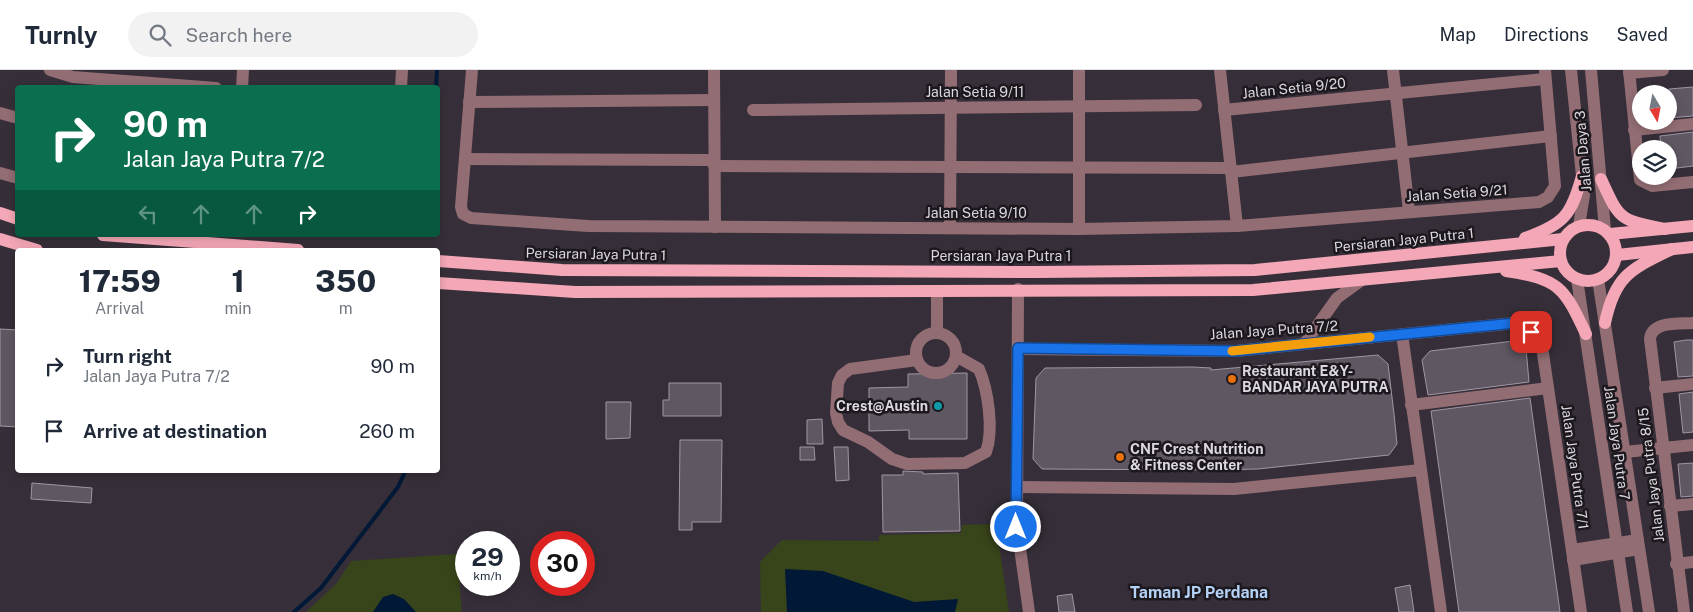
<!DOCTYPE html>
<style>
:root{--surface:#fff;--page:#f2f2f3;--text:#1f2937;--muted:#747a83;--line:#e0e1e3}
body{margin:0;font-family:"Public Sans",sans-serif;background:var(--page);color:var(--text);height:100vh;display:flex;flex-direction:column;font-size:19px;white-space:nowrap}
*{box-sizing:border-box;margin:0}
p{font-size:16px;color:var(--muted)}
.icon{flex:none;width:28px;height:28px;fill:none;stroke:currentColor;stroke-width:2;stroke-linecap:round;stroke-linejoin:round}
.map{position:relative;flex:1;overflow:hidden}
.drawer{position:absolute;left:15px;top:178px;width:425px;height:225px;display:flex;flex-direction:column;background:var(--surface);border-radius:5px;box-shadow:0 2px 8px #0003}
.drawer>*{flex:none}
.hud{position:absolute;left:15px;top:15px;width:425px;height:152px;border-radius:5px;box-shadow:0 2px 8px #0003;background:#0b6e4f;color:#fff;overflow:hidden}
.needle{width:32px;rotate:170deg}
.controls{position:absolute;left:1632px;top:15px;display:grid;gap:10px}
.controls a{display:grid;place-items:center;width:45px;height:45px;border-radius:50%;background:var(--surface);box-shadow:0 2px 8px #0003;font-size:25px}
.speed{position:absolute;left:455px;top:461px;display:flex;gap:10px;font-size:25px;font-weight:700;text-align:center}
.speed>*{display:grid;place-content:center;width:65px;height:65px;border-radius:50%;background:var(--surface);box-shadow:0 2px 8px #0003;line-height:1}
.speed small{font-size:12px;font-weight:400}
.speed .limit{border:8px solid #d22;background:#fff;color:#111}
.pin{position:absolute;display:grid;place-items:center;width:42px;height:42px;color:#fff;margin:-21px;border-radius:10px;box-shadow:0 2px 8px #0006}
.me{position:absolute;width:55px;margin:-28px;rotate:0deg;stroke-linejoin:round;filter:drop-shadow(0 0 4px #0008)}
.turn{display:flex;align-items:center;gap:18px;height:105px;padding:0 25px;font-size:22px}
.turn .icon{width:65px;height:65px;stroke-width:2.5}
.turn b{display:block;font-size:35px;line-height:42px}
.lanes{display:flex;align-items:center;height:48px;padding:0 25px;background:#0003;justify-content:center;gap:25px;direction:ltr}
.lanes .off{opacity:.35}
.eta{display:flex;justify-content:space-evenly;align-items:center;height:85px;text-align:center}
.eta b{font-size:30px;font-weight:800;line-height:35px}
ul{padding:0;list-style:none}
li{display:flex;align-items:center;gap:15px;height:65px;padding:0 25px}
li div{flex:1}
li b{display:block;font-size:19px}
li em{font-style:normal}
header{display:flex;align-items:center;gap:30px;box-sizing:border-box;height:70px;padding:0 25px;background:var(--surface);border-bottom:1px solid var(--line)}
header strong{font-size:24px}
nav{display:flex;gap:28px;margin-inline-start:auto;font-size:18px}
.search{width:350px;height:45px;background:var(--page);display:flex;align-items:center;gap:12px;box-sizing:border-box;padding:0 18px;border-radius:28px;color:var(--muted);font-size:19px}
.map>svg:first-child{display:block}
.green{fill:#38441a}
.water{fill:#011836}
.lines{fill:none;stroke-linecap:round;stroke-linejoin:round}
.stream{stroke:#011836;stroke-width:4}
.building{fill:#5f5762;stroke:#a097a3}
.minor{stroke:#936d74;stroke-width:12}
.major{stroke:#f4a7b6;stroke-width:12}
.route-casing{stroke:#114b97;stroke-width:12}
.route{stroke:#1a73e8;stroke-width:9}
.slow{stroke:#f59e0b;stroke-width:9}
.food-dot{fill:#e8710a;stroke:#1c181d;stroke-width:2}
.culture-dot{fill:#0f9aa8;stroke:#1c181d;stroke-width:2}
.labels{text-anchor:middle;stroke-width:5;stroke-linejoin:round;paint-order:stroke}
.street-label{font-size:14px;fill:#ddd8df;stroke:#1c181d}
.poi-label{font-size:14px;font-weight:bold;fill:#ddd8df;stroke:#1c181d;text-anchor:start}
.quarter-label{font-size:16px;font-weight:bold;fill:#b4d2f6;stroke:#1c181d}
</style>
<header>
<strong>Turnly</strong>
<div class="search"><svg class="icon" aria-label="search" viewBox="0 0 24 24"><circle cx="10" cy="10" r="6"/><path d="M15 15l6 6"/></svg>Search here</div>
<nav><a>Map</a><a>Directions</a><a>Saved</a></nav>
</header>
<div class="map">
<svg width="1693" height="542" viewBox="0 0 1693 542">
<rect width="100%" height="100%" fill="#362f39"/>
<!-- green -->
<g class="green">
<path d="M 996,454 L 1009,542 L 761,542 L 760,492 L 782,470 L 879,471 L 879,465 L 961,463 L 962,455 Z"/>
<path d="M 457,484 L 462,542 L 306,542 L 337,513 L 351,491 Z"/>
</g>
<!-- water -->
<g class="water">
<path d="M 785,499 L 823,501 L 914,532 L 958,529 L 955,542 L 787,542 Z"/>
<path d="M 393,524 L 404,529 L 416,542 L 373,542 L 383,527 Z"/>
</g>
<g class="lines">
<!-- stream -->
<g class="stream">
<path d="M 436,18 L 437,0"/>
<path d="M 294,542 L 321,518 L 398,417 L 406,400"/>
</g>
</g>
<!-- building -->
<g class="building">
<path d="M 1693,17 L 1693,46 L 1669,48 L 1669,19 Z"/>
<path d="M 1693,62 L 1693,96 L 1669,99 L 1669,79 L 1661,79 L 1660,66 Z"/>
<path d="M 0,259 L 18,260 L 18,357 L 0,356 Z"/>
<path d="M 1686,270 L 1693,270 L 1693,306 L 1678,307 L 1674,272 Z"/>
<path d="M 1514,271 L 1526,278 L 1529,312 L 1428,325 L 1422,290 L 1430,281 Z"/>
<path d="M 1378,285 L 1388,294 L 1394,344 L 1397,374 L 1389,385 L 1258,399 L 1211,400 L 1042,399 L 1033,389 L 1036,308 L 1045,298 L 1193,297 L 1211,298 L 1211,300 Z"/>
<path d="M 967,303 L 967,369 L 909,369 L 909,360 L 869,361 L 869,318 L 908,317 L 908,304 Z"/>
<path d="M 669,313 L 721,313 L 721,346 L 663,346 L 663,330 L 669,330 Z"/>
<path d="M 1693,322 L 1693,362 L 1683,363 L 1679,324 Z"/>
<path d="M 1530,328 L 1560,542 L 1459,542 L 1431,341 Z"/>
<path d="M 606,332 L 631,332 L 630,368 L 606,369 Z"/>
<path d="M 822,349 L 823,374 L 807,374 L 807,350 Z"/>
<path d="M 680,370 L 722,370 L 721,452 L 692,452 L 692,460 L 679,460 Z"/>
<path d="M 800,377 L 814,377 L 815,390 L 800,390 Z"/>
<path d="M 834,377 L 848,377 L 849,410 L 836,411 Z"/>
<path d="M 1693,393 L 1693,426 L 1681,427 L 1678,394 Z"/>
<path d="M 903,401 L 923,402 L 923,404 L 958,403 L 960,461 L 883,462 L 882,405 L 903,405 Z"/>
<path d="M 32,413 L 92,418 L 91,433 L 31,429 Z"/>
<path d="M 1410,515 L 1414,542 L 1399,542 L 1395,518 Z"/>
<path d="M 1072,524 L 1075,542 L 1059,542 L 1057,526 Z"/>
</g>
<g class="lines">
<!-- minor -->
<g class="minor">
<path d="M 50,0 L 73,7 L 216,18"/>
<path d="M 472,0 L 461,137 L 463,144 L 471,148 L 588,156 L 1079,159 L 1237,156 L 1539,132 L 1548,127 L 1555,116 L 1545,0"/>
<path d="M 714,0 L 715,157"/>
<path d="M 1079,0 L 1079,159"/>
<path d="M 1220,0 L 1237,156"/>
<path d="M 1393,0 L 1409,141"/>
<path d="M 1571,0 L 1584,125 L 1579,156"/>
<path d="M 1591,0 L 1605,160"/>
<path d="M 1629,0 L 1640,110 L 1652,116 L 1693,112"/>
<path d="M 1629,3 L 1663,0"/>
<path d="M 242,18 L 243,0"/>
<path d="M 401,18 L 402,0"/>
<path d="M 469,32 L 714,30"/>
<path d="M 753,40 L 1196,35"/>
<path d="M 1224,40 L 1545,9"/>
<path d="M 0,43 L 18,48"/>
<path d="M 1634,60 L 1693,54"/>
<path d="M 465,89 L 714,90"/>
<path d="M 714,96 L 1231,98"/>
<path d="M 1231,102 L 1551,66"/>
<path d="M 0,103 L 18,108"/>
<path d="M 950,158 L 951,0"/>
<path d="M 1577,209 L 1627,542"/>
<path d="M 1598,209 L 1649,542"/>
<path d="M 1018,219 L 1017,457 L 1029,542"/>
<path d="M 937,262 L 937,221"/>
<circle cx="936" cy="283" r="20"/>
<path d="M 1402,264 L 1441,542"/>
<path d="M 1305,273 L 1337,228 L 1362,210"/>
<path d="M 1018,279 L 1236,281 L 1515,253 L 1541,270 L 1581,542"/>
<path d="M 917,290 L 850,299 L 842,305 L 838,313 L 836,343 L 838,352 L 843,360 L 868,372 L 892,389 L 907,394 L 965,393 L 986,382 C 994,360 988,320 979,299 L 956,286"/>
<path d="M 1655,318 L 1693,314"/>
<path d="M 1411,335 L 1548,318"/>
<path d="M 1625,382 L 1693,375"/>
<path d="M 1017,417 L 1234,419 L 1421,400"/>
<path d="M 1670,436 L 1693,434"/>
<path d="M 1572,480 L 1638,470"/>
<path d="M 1573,490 L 1639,479"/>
<path d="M 1676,494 L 1693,492"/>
<path d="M 1684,542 L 1650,269 C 1652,251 1679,254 1693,253"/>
</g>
<!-- major -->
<g class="major">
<path d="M 1601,109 C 1620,151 1620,150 1665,159"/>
<path d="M 0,143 L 18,149"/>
<circle cx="1588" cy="183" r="28"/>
<path d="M 1610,164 L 1693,156"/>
<path d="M 103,165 L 298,180"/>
<path d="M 1525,168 C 1564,154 1571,146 1582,106"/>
<path d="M 0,169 L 37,180"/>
<path d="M 1617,185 L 1693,177"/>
<path d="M 438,191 L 562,200 L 1038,202 L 1255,200 L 1563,169"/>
<path d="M 1506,201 C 1559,209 1564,217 1586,264"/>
<path d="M 438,213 L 575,222 L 1253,220 L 1561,191"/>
<path d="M 1605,253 C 1615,205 1631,199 1672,179"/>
</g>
</g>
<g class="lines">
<defs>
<path id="route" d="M 1016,457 L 1018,278 L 1236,281 L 1515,253 L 1531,262"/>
</defs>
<!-- route casing -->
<use href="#route" class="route-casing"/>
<!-- route -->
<use href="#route" class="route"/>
<!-- slow -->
<path class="slow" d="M 1232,281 L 1370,267"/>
</g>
<!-- markers -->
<g class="food-dot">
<circle cx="1232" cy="309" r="5"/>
<circle cx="1120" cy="387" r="5"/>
</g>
<circle class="culture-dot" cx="938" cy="336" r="5"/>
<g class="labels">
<!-- street labels -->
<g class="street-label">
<text transform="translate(1294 18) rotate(-6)" y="5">Jalan Setia 9/20</text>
<text x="975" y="27">Jalan Setia 9/11</text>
<text transform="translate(1583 81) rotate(-95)" y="5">Jalan Daya 3</text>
<text transform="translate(1457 123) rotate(-4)" y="5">Jalan Setia 9/21</text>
<text x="976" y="148">Jalan Setia 9/10</text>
<text transform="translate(1404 170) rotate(-6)" y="5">Persiaran Jaya Putra 1</text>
<text transform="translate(596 184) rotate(1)" y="5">Persiaran Jaya Putra 1</text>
<text x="1001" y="191">Persiaran Jaya Putra 1</text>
<text transform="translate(1274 260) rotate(-4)" y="5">Jalan Jaya Putra 7/2</text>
<text transform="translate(1617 373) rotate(82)" y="5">Jalan Jaya Putra 7</text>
<text transform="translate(1575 397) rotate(82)" y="5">Jalan Jaya Putra 7/1</text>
<text transform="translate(1651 405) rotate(-97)" y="5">Jalan Jaya Putra 8/15</text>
</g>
<!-- poi labels -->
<g class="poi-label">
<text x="1242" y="306">Restaurant E&amp;Y-<tspan x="1242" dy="16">BANDAR JAYA PUTRA</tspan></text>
<text x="928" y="341" text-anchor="end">Crest@Austin</text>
<text x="1130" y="384">CNF Crest Nutrition<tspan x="1130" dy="16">&amp; Fitness Center</tspan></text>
</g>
<!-- quarter labels -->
<g class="quarter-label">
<text x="1199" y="528">Taman JP Perdana</text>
</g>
</g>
</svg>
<div class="controls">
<a><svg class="needle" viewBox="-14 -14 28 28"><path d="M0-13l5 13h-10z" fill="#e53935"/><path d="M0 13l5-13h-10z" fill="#747a83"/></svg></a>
<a><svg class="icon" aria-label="layers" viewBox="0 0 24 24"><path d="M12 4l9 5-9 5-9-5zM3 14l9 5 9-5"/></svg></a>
</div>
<div class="speed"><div>29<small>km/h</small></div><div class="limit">30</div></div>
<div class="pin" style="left:1531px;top:262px;background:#d93025"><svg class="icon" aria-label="arrive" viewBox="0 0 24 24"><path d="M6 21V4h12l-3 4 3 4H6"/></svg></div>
<svg class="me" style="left:1016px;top:457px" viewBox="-20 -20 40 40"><circle r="17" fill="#1a73e8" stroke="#fff" stroke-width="3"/><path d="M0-11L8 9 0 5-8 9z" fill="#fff"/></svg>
<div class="hud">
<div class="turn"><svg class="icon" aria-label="right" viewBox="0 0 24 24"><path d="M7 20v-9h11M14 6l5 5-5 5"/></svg><div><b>90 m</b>Jalan Jaya Putra 7/2</div></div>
<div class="lanes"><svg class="icon off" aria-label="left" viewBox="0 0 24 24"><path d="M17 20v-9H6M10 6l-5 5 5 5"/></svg><svg class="icon off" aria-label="ahead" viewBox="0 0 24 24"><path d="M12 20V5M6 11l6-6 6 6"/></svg><svg class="icon off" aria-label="ahead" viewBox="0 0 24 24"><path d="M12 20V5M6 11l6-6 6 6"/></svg><svg class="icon" aria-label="right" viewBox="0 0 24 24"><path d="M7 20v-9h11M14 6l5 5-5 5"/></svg></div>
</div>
<section class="drawer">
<div class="eta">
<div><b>17:59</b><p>Arrival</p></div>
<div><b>1</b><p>min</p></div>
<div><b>350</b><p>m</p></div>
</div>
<ul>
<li><svg class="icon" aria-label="right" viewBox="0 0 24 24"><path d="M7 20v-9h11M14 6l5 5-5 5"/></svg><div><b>Turn right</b><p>Jalan Jaya Putra 7/2</p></div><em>90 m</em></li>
<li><svg class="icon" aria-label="arrive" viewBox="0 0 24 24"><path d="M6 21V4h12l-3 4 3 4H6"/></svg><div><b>Arrive at destination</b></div><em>260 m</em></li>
</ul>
</section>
</div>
